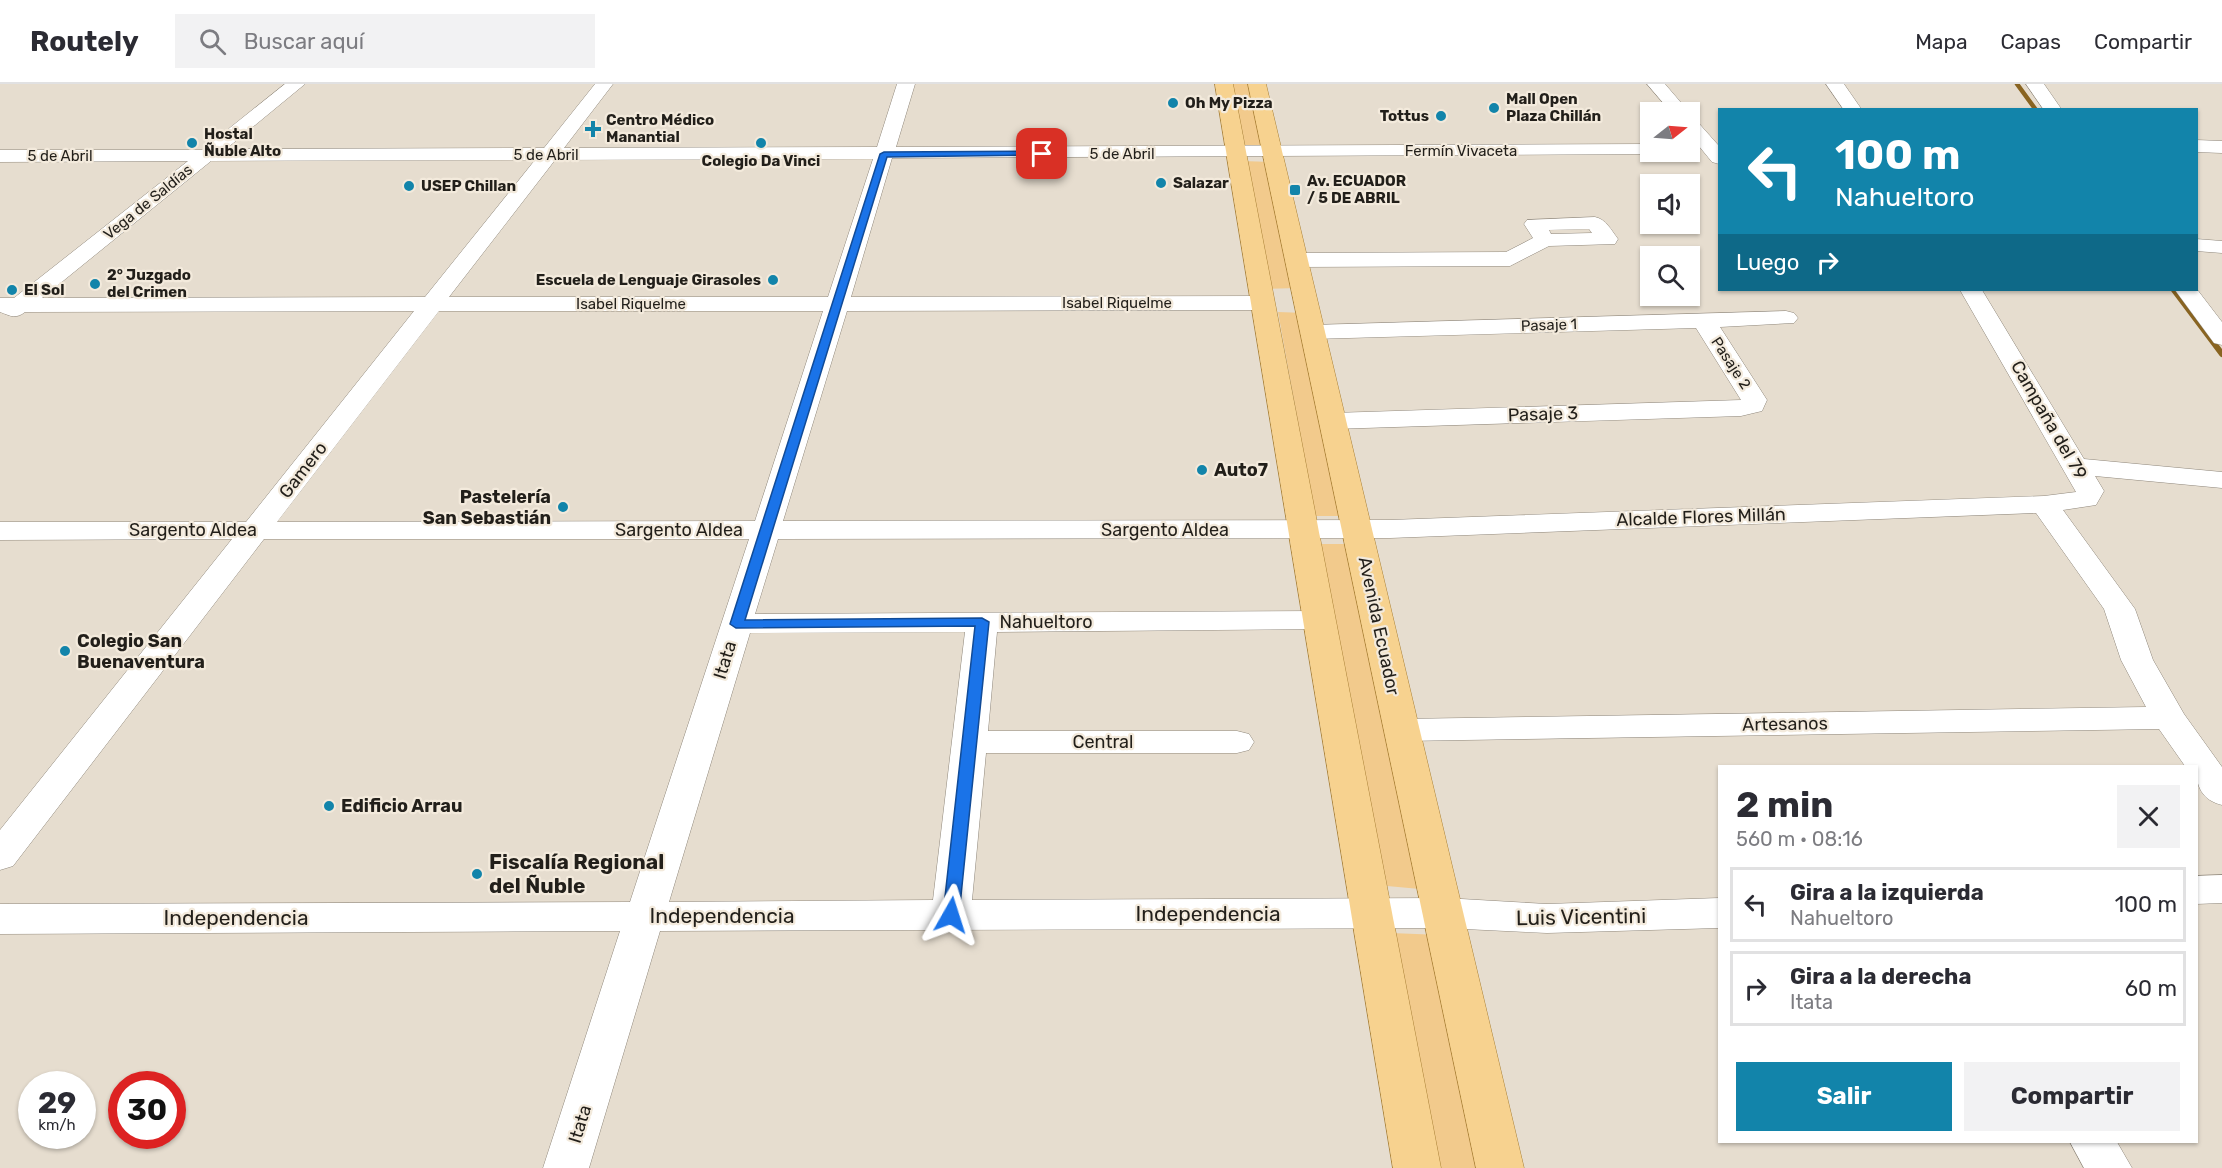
<!DOCTYPE html>
<html lang="es">
<meta charset="utf-8">
<style>
:root{--surface:#fff;--page:#f2f2f3;--text:#2b2b33;--muted:#7c7c81;--line:#e1e1e2;--accent:#1284aa}
body{margin:0;font-family:Rubik,sans-serif;background:var(--page);color:var(--text);height:100vh;display:flex;flex-direction:column;font-size:22px;white-space:nowrap}
*{box-sizing:border-box;margin:0}
p{font-size:20px;color:var(--muted)}
.icon{flex:none;width:33px;height:33px;fill:none;stroke:currentColor;stroke-width:2;stroke-linecap:round;stroke-linejoin:round}
.map{position:relative;flex:1;overflow:hidden}
.side{position:absolute;left:1718px;top:681px;width:480px;height:378px;display:flex;flex-direction:column;background:var(--surface);border-radius:0px;box-shadow:0 2px 4px #0004}
.side>*{flex:none}
.banner{position:absolute;left:1718px;top:24px;width:480px;height:183px;border-radius:0px;box-shadow:0 2px 4px #0004;background:#1284aa;color:#fff;overflow:hidden}
.needle{width:39px;rotate:73deg}
.buttons{position:absolute;left:1640px;top:18px;display:grid;gap:12px}
.buttons a{display:grid;place-items:center;width:60px;height:60px;border-radius:0px;background:var(--surface);box-shadow:0 2px 4px #0004;font-size:30px}
.speed{position:absolute;left:18px;top:987px;display:flex;gap:12px;font-size:30px;font-weight:700;text-align:center}
.speed>*{display:grid;place-content:center;width:78px;height:78px;border-radius:50%;background:var(--surface);box-shadow:0 2px 4px #0004;line-height:1}
.speed small{font-size:15px;font-weight:400}
.speed .limit{border:9px solid #d22;background:#fff;color:#111}
.pin{position:absolute;display:grid;place-items:center;width:51px;height:51px;color:#fff;margin:-26px;border-radius:12px;box-shadow:0 3px 9px #0006}
.me{position:absolute;width:66px;margin:-33px;rotate:6deg;stroke-linejoin:round;filter:drop-shadow(0 0 4px #0008)}
.turn{display:flex;align-items:center;gap:21px;height:126px;padding:0 18px;font-size:27px}
.turn .icon{width:78px;height:78px;stroke-width:2.5}
.turn b{display:block;font-size:42px;line-height:51px}
.then{display:flex;align-items:center;height:57px;padding:0 18px;background:#0003;gap:12px;font-size:22px}
.round{display:grid;place-items:center;flex:none;width:63px;height:63px;border-radius:0px;background:var(--page)}
.head{display:flex;align-items:center;justify-content:space-between;height:102px;padding:0 18px}
h1{font-size:36px;font-weight:700;line-height:45px}
.cta{display:flex;gap:12px;margin-top:auto;padding:12px 18px}
.cta a{flex:1;height:69px;border-radius:0px;background:var(--accent);color:#fff;font-size:24px;font-weight:700;line-height:69px;text-align:center}
.cta a+a{background:var(--page);color:var(--text)}
ul{padding:0;list-style:none}
li{display:flex;align-items:center;gap:18px;height:75px;margin:0 12px 9px;padding:0 6px;border:3px solid var(--line);border-radius:0px}
li div{flex:1}
li b{display:block;font-size:22px}
li em{font-style:normal}
header{display:flex;align-items:center;gap:36px;box-sizing:border-box;height:84px;padding:0 30px;background:var(--surface);border-bottom:2px solid var(--line)}
header strong{font-size:28px}
nav{display:flex;gap:33px;margin-inline-start:auto;font-size:21px}
.search{width:420px;height:54px;background:var(--page);display:flex;align-items:center;gap:15px;box-sizing:border-box;padding:0 21px;border-radius:0px;color:var(--muted);font-size:22px}
.map>svg:first-child{display:block}
.green{fill:#f2ca8c}
.lines{fill:none;stroke-linecap:round;stroke-linejoin:round}
.stream-far1{stroke:#896421;stroke-width:4.5}
.stream{stroke:#896421;stroke-width:6}
.minor-casing{stroke:#8f877b;stroke-width:1}
.major-casing{stroke:#a98036;stroke-width:1}
.minor{fill:#fff;fill-rule:evenodd}
.major{fill:#f7d28f;fill-rule:evenodd}
.route{fill:#1a73e8;stroke:#114b97;stroke-width:1.5}
.poi-dot{fill:#1284aa;stroke:#f3eadc;stroke-width:2}
.labels{text-anchor:middle;stroke-width:4.5;stroke-linejoin:round;paint-order:stroke}
.far-poi-label{font-size:15px;font-weight:bold;fill:#221f1a;stroke:#f3eadc;text-anchor:start}
.far-street-label{font-size:15px;fill:#221f1a;stroke:#f3eadc}
.street-label{font-size:18px;fill:#221f1a;stroke:#f3eadc}
.poi-label{font-size:18px;font-weight:bold;fill:#221f1a;stroke:#f3eadc;text-anchor:start}
.near-poi-label{font-size:21px;font-weight:bold;fill:#221f1a;stroke:#f3eadc;text-anchor:start}
.near-street-label{font-size:21px;fill:#221f1a;stroke:#f3eadc}
</style>
<header>
<strong>Routely</strong>
<div class="search"><svg class="icon" aria-label="search" viewBox="0 0 24 24"><circle cx="10" cy="10" r="6"/><path d="M15 15l6 6"/></svg>Buscar aquí</div>
<nav><a>Mapa</a><a>Capas</a><a>Compartir</a></nav>
</header>
<div class="map">
<svg width="2222" height="1084" viewBox="0 0 2222 1084">
<rect width="100%" height="100%" fill="#e6ddcf"/>
<!-- green -->
<g class="green">
<path d="M 1232,0 L 1252,0 L 1269,62 L 1245,61 Z"/>
<path d="M 1242,77 L 1272,78 L 1299,204 L 1265,205 Z"/>
<path d="M 1278,228 L 1305,229 L 1349,432 L 1315,432 Z"/>
<path d="M 1315,460 L 1353,460 L 1431,806 L 1387,802 Z"/>
<path d="M 1391,849 L 1441,851 L 1495,1084 L 1439,1084 Z"/>
</g>
<g class="lines">
<!-- stream-far1 -->
<path class="stream-far1" d="M 2017,0 L 2036,26"/>
<!-- stream -->
<path class="stream" d="M 2174,206 L 2222,270"/>
<defs>
<g id="minor">
<path d="M 285,0 L 305,0 L 226,65 L 544,64 L 595,0 L 613,0 L 564,64 L 877,63 L 897,0 L 915,0 L 896,63 L 1650,60 L 1650,68 L 1658,68 L 1657,70 L 892,74 L 851,213 L 1263,212 L 1271,214 L 1274,219 L 1271,224 L 1263,226 L 847,227 L 783,437 L 1390,436 L 2044,412 L 2076,408 L 1960,206 L 1982,206 L 2084,375 L 2222,388 L 2222,404 L 2095,392 L 2104,407 L 2096,421 L 2063,426 L 2135,525 L 2153,576 L 2184,630 L 2222,683 L 2222,721 C 2202,716 2196,703 2196,682 L 2185,682 L 2159,645 L 1402,657 L 1390,654 L 1385,646 L 1390,638 L 1402,635 L 2146,623 L 2121,576 L 2104,525 L 2036,429 L 1390,454 L 778,455 L 755,530 L 1319,527 L 1330,529 L 1335,536 L 1330,543 L 1319,545 L 997,548 L 988,647 L 1237,647 L 1249,650 L 1254,658 L 1249,666 L 1237,669 L 986,669 L 972,816 L 1444,814 L 1547,820 L 1719,814 L 1719,844 L 1547,849 L 1444,844 L 660,847 L 589,1084 L 543,1084 L 620,847 L 0,850 L 0,820 L 630,818 L 749,455 L 264,455 L 13,782 L 0,786 L 0,746 L 232,455 L 0,456 L 0,438 L 246,438 L 414,227 L 25,228 C 15,236 9,231 0,228 L 0,214 L 14,214 L 188,77 L 0,78 L 0,66 L 202,66 ZM 873,75 L 828,213 L 449,213 L 555,76 ZM 535,76 L 425,213 L 42,214 L 211,77 ZM 439,227 L 823,227 L 755,437 L 277,438 ZM 965,548 L 933,816 L 669,818 L 750,549 Z"/>
<path d="M 1647,0 L 1665,0 L 1689,28 L 1671,28 Z"/>
<path d="M 1826,0 L 1844,0 L 1862,26 L 1844,26 Z"/>
<path d="M 2026,0 L 2044,0 L 2062,26 L 2044,26 Z"/>
<path d="M 1689,34 L 1695,35 L 1719,62 L 1719,80 L 1712,78 L 1689,50 Z"/>
<path d="M 2196,56 L 2222,57 L 2222,69 L 2196,68 Z"/>
<path d="M 1595,133 C 1606,135 1611,146 1618,155 L 1615,160 L 1549,162 L 1510,182 L 1297,183 L 1289,181 L 1286,176 L 1289,171 L 1297,169 L 1506,168 L 1533,154 L 1524,140 L 1527,136 ZM 1589,145 L 1592,149 L 1551,150 L 1549,146 Z"/>
<path d="M 2196,155 L 2222,157 L 2222,169 L 2196,167 Z"/>
<path d="M 2196,204 L 2222,238 L 2222,261 L 2214,259 L 2175,206 Z"/>
<path d="M 1786,227 L 1794,229 L 1798,234 L 1794,239 L 1720,243 L 1767,316 L 1762,327 L 1741,332 L 1333,345 L 1324,343 L 1320,337 L 1324,331 L 1333,329 L 1741,316 L 1696,244 L 1313,255 L 1305,253 L 1301,248 L 1305,243 L 1313,241 Z"/>
<path d="M 2222,791 L 2222,819 L 2196,820 L 2196,792 Z"/>
<path d="M 2070,1058 L 2117,1058 L 2132,1084 L 2084,1084 Z"/>
</g>
<g id="major">
<path d="M 1215,0 L 1233,0 L 1441,1084 L 1393,1084 Z"/>
<path d="M 1248,0 L 1266,0 L 1524,1084 L 1476,1084 Z"/>
</g>
</defs>
<!-- minor casing -->
<use href="#minor" class="minor-casing"/>
<!-- major casing -->
<use href="#major" class="major-casing"/>
<!-- minor -->
<use href="#minor" class="minor"/>
<!-- major -->
<use href="#major" class="major"/>
</g>
<!-- route -->
<path class="route" d="M 1042,67 L 1045,68 L 1045,71 L 887,73 L 745,536 L 982,534 L 989,538 L 959,831 L 957,836 L 951,838 L 945,836 L 943,831 L 975,542 L 736,544 L 730,540 L 880,70 L 884,68 Z"/>
<!-- markers -->
<g class="poi-dot">
<circle cx="1173" cy="19" r="6"/>
<circle cx="1494" cy="24" r="6"/>
<circle cx="1441" cy="32" r="6"/>
<path d="M590 36h6v6h6v6h-6v6h-6v-6h-6v-6h6z"/>
<circle cx="192" cy="59" r="6"/>
<circle cx="761" cy="59" r="6"/>
<circle cx="1161" cy="99" r="6"/>
<circle cx="409" cy="102" r="6"/>
<rect x="1289" y="100" width="12" height="12" rx="3"/>
<circle cx="773" cy="196" r="6"/>
<circle cx="95" cy="200" r="6"/>
<circle cx="12" cy="206" r="6"/>
<circle cx="1202" cy="386" r="6"/>
<circle cx="563" cy="423" r="6"/>
<circle cx="65" cy="567" r="6"/>
<circle cx="329" cy="722" r="6"/>
<circle cx="477" cy="790" r="6"/>
</g>
<g class="labels">
<!-- far-poi labels -->
<g class="far-poi-label">
<text x="1506" y="20">Mall Open<tspan x="1506" dy="17">Plaza Chillán</tspan></text>
<text x="1185" y="24">Oh My Pizza</text>
<text x="1429" y="37" text-anchor="end">Tottus</text>
<text x="606" y="41">Centro Médico<tspan x="606" dy="17">Manantial</tspan></text>
<text x="204" y="55">Hostal<tspan x="204" dy="17">Ñuble Alto</tspan></text>
<text x="761" y="82" text-anchor="middle">Colegio Da Vinci</text>
<text x="1307" y="102">Av. ECUADOR<tspan x="1307" dy="17">/ 5 DE ABRIL</tspan></text>
<text x="1173" y="104">Salazar</text>
<text x="421" y="107">USEP Chillan</text>
<text x="107" y="196">2° Juzgado<tspan x="107" dy="17">del Crimen</tspan></text>
<text x="761" y="201" text-anchor="end">Escuela de Lenguaje Girasoles</text>
<text x="24" y="211">El Sol</text>
</g>
<!-- far-street labels -->
<g class="far-street-label">
<text x="1461" y="72">Fermín Vivaceta</text>
<text x="1122" y="75">5 de Abril</text>
<text x="546" y="76">5 de Abril</text>
<text x="60" y="77">5 de Abril</text>
<text transform="translate(148 118) rotate(-39)" y="5">Vega de Saldías</text>
<text x="1117" y="224">Isabel Riquelme</text>
<text x="631" y="225">Isabel Riquelme</text>
<text transform="translate(1549 241) rotate(-2)" y="5">Pasaje 1</text>
<text transform="translate(1731 279) rotate(57)" y="5">Pasaje 2</text>
</g>
<!-- street labels -->
<g class="street-label">
<text transform="translate(1543 330) rotate(-2)" y="6">Pasaje 3</text>
<text transform="translate(2049 336) rotate(60)" y="6">Campaña del 79</text>
<text transform="translate(303 386) rotate(-52)" y="6">Gamero</text>
<text transform="translate(1701 433) rotate(-2)" y="6">Alcalde Flores Millán</text>
<text x="193" y="452">Sargento Aldea</text>
<text x="679" y="452">Sargento Aldea</text>
<text x="1165" y="452">Sargento Aldea</text>
<text x="1046" y="544">Nahueltoro</text>
<text transform="translate(1379 542) rotate(78)" y="6">Avenida Ecuador</text>
<text transform="translate(725 576) rotate(-73)" y="6">Itata</text>
<text transform="translate(1785 640) rotate(-1)" y="6">Artesanos</text>
<text x="1103" y="664">Central</text>
<text transform="translate(580 1040) rotate(-73)" y="6">Itata</text>
</g>
<!-- poi labels -->
<g class="poi-label">
<text x="1214" y="392">Auto7</text>
<text x="551" y="419" text-anchor="end">Pastelería<tspan x="551" dy="21">San Sebastián</tspan></text>
<text x="77" y="563">Colegio San<tspan x="77" dy="21">Buenaventura</tspan></text>
<text x="341" y="728">Edificio Arrau</text>
</g>
<!-- near-poi labels -->
<g class="near-poi-label">
<text x="489" y="785">Fiscalía Regional<tspan x="489" dy="24">del Ñuble</tspan></text>
</g>
<!-- near-street labels -->
<g class="near-street-label">
<text x="1208" y="837">Independencia</text>
<text x="722" y="839">Independencia</text>
<text transform="translate(1581 833) rotate(-1)" y="7">Luis Vicentini</text>
<text x="236" y="841">Independencia</text>
</g>
</g>
</svg>
<div class="buttons">
<a><svg class="needle" viewBox="-14 -14 28 28"><path d="M0-13l5 13h-10z" fill="#e53935"/><path d="M0 13l5-13h-10z" fill="#7c7c81"/></svg></a>
<a><svg class="icon" aria-label="sound" viewBox="0 0 24 24"><path d="M4 9h4l5-4v14l-5-4H4zM17 9q2 3 0 6"/></svg></a>
<a><svg class="icon" aria-label="search" viewBox="0 0 24 24"><circle cx="10" cy="10" r="6"/><path d="M15 15l6 6"/></svg></a>
</div>
<div class="speed"><div>29<small>km/h</small></div><div class="limit">30</div></div>
<div class="pin" style="left:1042px;top:70px;background:#d93025"><svg class="icon" aria-label="arrive" viewBox="0 0 24 24"><path d="M6 21V4h12l-3 4 3 4H6"/></svg></div>
<svg class="me" style="left:951px;top:831px" viewBox="-20 -20 40 40"><path d="M0-17L14 15 0 8-14 15z" fill="#1a73e8" stroke="#fff" stroke-width="4"/></svg>
<div class="banner">
<div class="turn"><svg class="icon" aria-label="left" viewBox="0 0 24 24"><path d="M17 20v-9H6M10 6l-5 5 5 5"/></svg><div><b>100 m</b>Nahueltoro</div></div>
<div class="then">Luego<svg class="icon" aria-label="right" viewBox="0 0 24 24"><path d="M7 20v-9h11M14 6l5 5-5 5"/></svg></div>
</div>
<section class="side">
<div class="head"><div><h1>2 min</h1><p>560 m · 08:16</p></div><a class="round"><svg class="icon" aria-label="close" viewBox="0 0 24 24"><path d="M6 6l12 12M18 6L6 18"/></svg></a></div>
<ul>
<li><svg class="icon" aria-label="left" viewBox="0 0 24 24"><path d="M17 20v-9H6M10 6l-5 5 5 5"/></svg><div><b>Gira a la izquierda</b><p>Nahueltoro</p></div><em>100 m</em></li>
<li><svg class="icon" aria-label="right" viewBox="0 0 24 24"><path d="M7 20v-9h11M14 6l5 5-5 5"/></svg><div><b>Gira a la derecha</b><p>Itata</p></div><em>60 m</em></li>
</ul>
<div class="cta"><a>Salir</a><a>Compartir</a></div>
</section>
</div>
